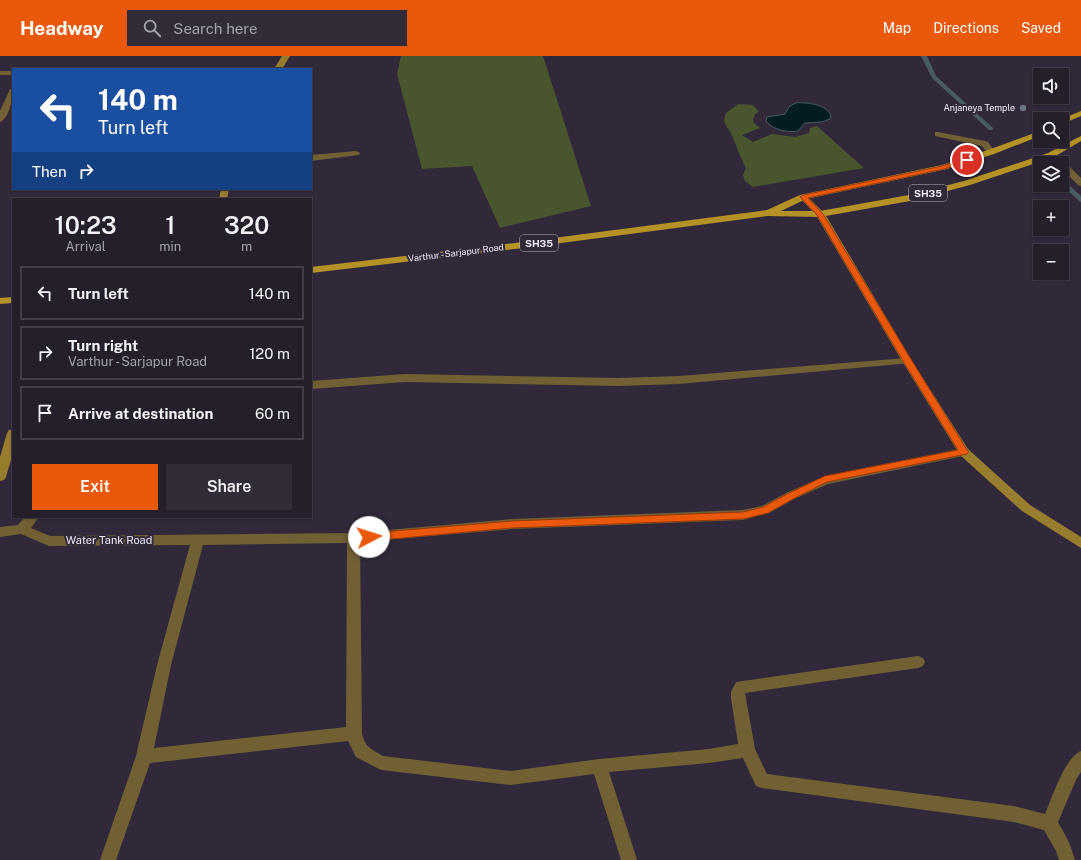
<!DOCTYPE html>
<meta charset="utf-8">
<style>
:root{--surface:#251f2c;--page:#312c38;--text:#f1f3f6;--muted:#a3a2a9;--line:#423d48;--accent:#ea580c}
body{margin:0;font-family:"Public Sans",sans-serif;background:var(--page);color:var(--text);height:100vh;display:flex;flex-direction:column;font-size:15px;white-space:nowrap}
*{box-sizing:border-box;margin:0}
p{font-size:13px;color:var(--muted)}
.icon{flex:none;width:22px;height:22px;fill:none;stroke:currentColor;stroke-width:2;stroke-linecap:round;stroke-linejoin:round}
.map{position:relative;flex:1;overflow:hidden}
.drawer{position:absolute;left:12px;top:142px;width:300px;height:320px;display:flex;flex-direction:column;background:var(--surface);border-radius:0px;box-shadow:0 1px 3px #0004,0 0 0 1px var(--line)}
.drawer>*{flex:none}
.hud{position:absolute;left:12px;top:12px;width:300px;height:122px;border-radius:0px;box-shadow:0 1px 3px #0004,0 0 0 1px var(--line);background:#1a4fa0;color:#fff;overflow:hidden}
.tools{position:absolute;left:1033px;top:12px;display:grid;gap:8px}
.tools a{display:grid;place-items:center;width:36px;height:36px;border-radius:0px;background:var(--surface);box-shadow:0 1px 3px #0004,0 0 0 1px var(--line);font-size:20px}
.pin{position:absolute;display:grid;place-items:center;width:34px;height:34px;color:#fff;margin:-17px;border:2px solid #fff;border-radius:50%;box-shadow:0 1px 4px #0007}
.me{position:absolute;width:44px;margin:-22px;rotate:85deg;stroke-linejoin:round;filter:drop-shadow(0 0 3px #0008)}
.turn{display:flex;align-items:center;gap:14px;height:84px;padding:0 20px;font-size:18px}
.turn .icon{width:52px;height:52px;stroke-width:2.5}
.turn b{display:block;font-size:28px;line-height:34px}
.then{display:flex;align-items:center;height:38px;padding:0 20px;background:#0003;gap:8px;font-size:15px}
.eta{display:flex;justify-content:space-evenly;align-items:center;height:68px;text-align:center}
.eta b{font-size:24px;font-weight:600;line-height:28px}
.action{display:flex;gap:8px;margin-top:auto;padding:8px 20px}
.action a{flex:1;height:46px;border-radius:0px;background:var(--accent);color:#fff;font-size:16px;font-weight:600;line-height:46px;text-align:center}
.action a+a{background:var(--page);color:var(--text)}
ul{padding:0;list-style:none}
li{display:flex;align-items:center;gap:12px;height:54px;margin:0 8px 6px;padding:0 12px;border:2px solid var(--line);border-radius:0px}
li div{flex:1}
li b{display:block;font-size:15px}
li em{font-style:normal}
header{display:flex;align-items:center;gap:24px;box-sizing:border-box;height:56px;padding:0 20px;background:var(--accent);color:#fff}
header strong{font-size:19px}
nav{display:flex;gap:22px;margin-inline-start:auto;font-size:14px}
.search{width:280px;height:36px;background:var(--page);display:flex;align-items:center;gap:10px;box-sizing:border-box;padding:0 14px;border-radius:0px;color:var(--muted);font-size:15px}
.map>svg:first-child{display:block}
.green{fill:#48552d}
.water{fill:#011d21;stroke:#495b61}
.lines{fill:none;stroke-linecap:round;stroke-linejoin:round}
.stream{fill:#495b61;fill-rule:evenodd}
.lane{fill:#716034;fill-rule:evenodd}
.street{fill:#716034;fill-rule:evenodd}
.secondary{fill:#987d2f;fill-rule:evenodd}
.primary{fill:#b59226;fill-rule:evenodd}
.route{fill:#ea580c;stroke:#983908}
.worship-dot{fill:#6b7280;stroke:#31293a;stroke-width:1.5}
.labels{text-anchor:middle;stroke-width:4;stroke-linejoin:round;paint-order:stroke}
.far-poi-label{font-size:9px;fill:#f0ebf7;stroke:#31293a;text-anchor:end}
.far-street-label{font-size:9px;fill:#f0ebf7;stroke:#31293a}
.shield{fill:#31293a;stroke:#b7b1be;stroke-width:1}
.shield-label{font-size:10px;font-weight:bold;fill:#f0ebf7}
.street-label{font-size:11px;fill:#f0ebf7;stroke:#31293a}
</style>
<header>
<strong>Headway</strong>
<div class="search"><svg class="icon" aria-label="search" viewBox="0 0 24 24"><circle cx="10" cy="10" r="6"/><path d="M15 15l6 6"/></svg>Search here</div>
<nav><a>Map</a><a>Directions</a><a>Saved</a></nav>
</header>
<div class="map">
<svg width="1081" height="804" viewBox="0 0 1081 804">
<rect width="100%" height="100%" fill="#31293a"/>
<!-- green -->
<g class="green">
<path d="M 401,0 L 543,0 L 591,150 L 500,172 L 472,110 L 422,113 L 397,18 Z"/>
<path d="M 738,48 L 753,49 L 759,56 L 755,58 L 753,64 L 754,67 L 760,72 L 742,79 L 753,86 L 772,78 L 795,81 L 809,77 L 810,72 L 817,70 L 864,112 L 753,131 L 745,125 L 743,119 L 746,112 C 740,101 737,91 732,80 C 729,70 721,70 726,57 Z"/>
</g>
<!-- water -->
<path class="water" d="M 795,47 C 805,46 829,48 831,61 L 830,63 L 822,66 L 805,67 L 798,75 C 788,77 773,74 766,65 L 767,61 L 785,58 L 789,51 Z"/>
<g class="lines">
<!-- stream -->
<g class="stream">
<path d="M 921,0 L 927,0 L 936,20 L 993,72 L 993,74 L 989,74 L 932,22 Z"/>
<path d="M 1062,126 L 1066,126 L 1081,140 L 1081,146 L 1079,145 L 1062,129 Z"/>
</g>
<!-- lane -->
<g class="lane">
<rect x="0" y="15" width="13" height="4"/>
<path d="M 10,33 L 13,33 C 13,42 9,63 0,66 L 0,55 Z"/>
<path d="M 1062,105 L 1065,106 L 1081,122 L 1081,130 L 1078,129 L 1062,113 L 1062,107 L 1058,107 Z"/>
</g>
<!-- street -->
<g class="street">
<path d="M 935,76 L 938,76 L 985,85 L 988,86 L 995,96 L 991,98 L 988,98 L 982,90 L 935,80 Z"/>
<path d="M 356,95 L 360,97 L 359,99 L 311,105 L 311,99 Z"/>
<path d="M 907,302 L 911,303 L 912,305 L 911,307 L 679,328 L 618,330 L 405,326 L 311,333 L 311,325 L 405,318 L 618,322 L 679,320 Z"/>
<path d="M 964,392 L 968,393 L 970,396 L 968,399 L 828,428 L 794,443 L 769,457 L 743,464 L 512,473 L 360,486 L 362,677 C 364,690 372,694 383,700 L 511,715 L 599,703 L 709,693 L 738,688 L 731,642 L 731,636 L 736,626 L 918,600 L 923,602 L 925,606 L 923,610 L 918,612 L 745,637 L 755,693 L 767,718 L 1014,750 L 1045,758 C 1052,742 1065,701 1081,695 L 1081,716 L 1076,724 L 1058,766 L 1069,786 L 1075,804 L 1059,804 L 1056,795 L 1044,774 L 1014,766 L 762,732 L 756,730 L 743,702 L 709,707 L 609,716 L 637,804 L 621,804 L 594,718 L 511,729 L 381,714 L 356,701 L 348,685 L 150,707 L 116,804 L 100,804 L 136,700 L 157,609 L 190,489 L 49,490 L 21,478 L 0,481 L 0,471 L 18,469 L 25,461 L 39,461 L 31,472 L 50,480 L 353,477 L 512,463 L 743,454 L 762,450 L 786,437 L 825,420 ZM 347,487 L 346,671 L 154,692 L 171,609 L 203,489 Z"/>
</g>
<!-- secondary -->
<g class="secondary">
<path d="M 282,0 L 290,0 L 282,13 L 274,13 Z"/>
<path d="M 221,133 L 229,133 L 227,143 L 219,143 Z"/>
<path d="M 803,138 L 806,139 L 825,158 L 912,305 L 968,393 L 1030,449 L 1081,481 L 1081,492 L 1022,455 L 960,399 L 902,305 L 816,159 L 799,141 Z"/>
<path d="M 13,373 L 13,397 L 6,421 L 4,424 L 0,425 L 0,401 L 7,377 L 9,374 Z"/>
</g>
<!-- primary -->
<g class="primary">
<path d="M 1081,55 L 1081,60 L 1062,68 L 1062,63 Z"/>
<path d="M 1040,75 L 1040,80 L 994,98 L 947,113 L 806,143 L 781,155 L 820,155 L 909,139 L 964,125 L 1048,97 L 1081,80 L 1081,85 L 1054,101 L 970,129 L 910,145 L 820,161 L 767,160 L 515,193 L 311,217 L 311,211 L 515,187 L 767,154 L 800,139 L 942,109 L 988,94 Z"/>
<path d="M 13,241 L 13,247 L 0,248 L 0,242 Z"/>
</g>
</g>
<!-- route -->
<path class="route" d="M 967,102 L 970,104 L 970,105 L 944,113 L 808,142 L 823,158 L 912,305 L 967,394 L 969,396 L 967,398 L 827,426 L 793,443 L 768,457 L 743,463 L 512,472 L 369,485 L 366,484 L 364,481 L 366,478 L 369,477 L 512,465 L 743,456 L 763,451 L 787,438 L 825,420 L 958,394 L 903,305 L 817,159 L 800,141 L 803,139 L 942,110 Z"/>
<!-- markers -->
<circle class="worship-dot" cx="1023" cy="52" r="4"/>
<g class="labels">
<!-- far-poi labels -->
<g class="far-poi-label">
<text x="1015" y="55">Anjaneya Temple</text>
</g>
<!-- far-street labels -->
<g class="far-street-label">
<text transform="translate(456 197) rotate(-7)" y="3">Varthur - Sarjapur Road</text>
</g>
<!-- shield labels -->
<g class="shield">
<rect x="909" y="129" width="38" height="16" rx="3"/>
<rect x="520" y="179" width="38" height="16" rx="3"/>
</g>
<g class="shield-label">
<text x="928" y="141">SH35</text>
<text x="539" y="191">SH35</text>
</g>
<!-- street labels -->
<g class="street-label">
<text x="109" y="488">Water Tank Road</text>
</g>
</g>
</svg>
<div class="tools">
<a><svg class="icon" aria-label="sound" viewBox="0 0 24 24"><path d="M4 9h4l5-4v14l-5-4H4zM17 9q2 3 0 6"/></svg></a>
<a><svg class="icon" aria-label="search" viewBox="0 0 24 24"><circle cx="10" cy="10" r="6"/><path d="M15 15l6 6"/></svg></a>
<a><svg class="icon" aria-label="layers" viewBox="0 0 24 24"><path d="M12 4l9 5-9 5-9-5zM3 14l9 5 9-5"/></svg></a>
<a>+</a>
<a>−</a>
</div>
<div class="pin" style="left:967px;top:104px;background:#d93025"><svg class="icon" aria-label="arrive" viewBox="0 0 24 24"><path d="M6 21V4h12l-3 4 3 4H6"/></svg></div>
<svg class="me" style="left:369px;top:481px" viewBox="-20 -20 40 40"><circle r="19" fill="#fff"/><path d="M0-13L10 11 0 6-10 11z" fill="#ea580c"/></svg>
<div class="hud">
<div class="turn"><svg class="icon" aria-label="left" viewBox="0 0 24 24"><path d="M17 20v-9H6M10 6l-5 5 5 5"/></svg><div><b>140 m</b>Turn left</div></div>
<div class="then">Then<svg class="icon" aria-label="right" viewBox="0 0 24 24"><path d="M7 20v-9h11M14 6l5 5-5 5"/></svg></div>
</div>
<section class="drawer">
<div class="eta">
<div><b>10:23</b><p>Arrival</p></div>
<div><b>1</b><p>min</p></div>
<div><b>320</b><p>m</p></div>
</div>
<ul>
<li><svg class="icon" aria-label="left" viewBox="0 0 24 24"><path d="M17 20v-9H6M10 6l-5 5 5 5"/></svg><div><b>Turn left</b></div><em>140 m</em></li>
<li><svg class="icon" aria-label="right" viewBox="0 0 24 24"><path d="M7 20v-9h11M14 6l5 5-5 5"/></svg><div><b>Turn right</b><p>Varthur - Sarjapur Road</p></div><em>120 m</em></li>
<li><svg class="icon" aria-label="arrive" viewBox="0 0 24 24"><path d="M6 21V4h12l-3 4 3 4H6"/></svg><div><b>Arrive at destination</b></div><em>60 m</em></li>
</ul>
<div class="action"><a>Exit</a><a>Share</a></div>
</section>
</div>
